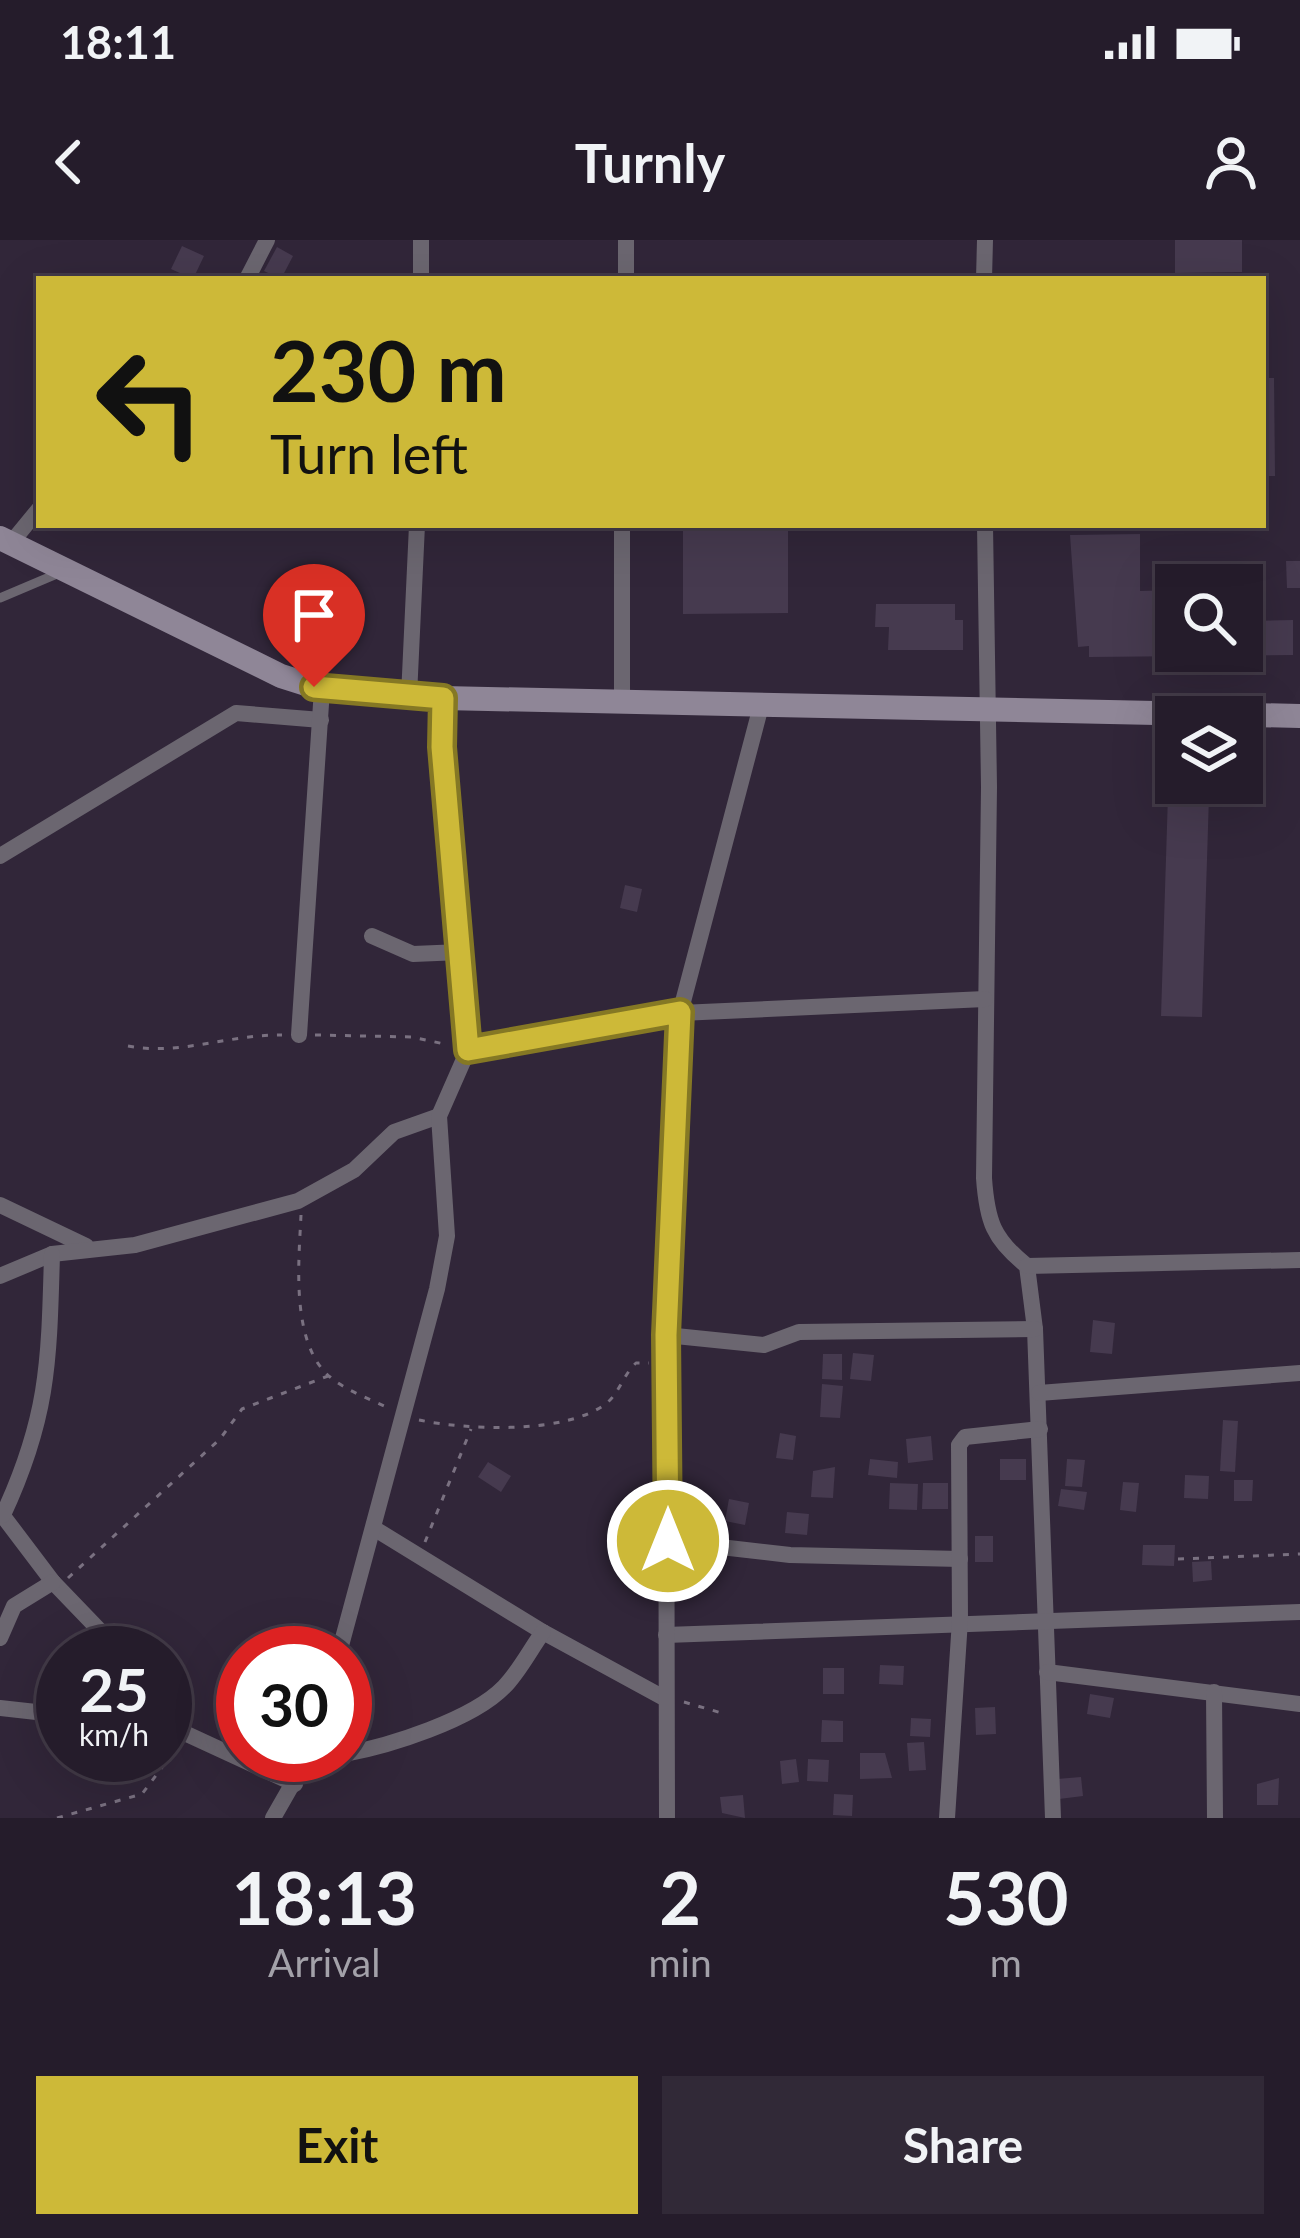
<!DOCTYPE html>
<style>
:root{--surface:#251c2b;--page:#312937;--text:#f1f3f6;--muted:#a3a1a9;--line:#423a47;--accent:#cdb938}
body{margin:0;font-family:Lato,sans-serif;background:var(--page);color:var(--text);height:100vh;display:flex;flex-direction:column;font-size:45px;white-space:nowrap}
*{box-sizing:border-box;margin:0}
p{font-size:39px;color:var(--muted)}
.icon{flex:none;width:66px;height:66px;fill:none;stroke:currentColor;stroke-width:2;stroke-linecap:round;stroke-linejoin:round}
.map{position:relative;height:1578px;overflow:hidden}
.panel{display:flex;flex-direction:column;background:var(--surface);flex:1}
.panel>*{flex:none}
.hud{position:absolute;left:36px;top:36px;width:1230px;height:252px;border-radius:0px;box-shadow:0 12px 48px #0002,0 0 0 3px var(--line);background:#cdb938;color:#111;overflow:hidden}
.buttons{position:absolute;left:1155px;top:324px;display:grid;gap:24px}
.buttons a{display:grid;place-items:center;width:108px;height:108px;border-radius:0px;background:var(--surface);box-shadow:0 12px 48px #0002,0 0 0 3px var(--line);font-size:60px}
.speed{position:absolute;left:36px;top:1386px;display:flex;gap:24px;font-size:60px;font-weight:700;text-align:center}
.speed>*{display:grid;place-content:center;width:156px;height:156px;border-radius:50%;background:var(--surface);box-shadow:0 12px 48px #0002,0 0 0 3px var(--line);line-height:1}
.speed small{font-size:30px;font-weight:400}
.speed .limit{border:18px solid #d22;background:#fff;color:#111}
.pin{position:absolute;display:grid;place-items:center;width:102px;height:102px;color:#fff;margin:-123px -51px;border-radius:50% 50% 50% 0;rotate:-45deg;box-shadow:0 0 12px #0007}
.pin .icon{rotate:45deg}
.me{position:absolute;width:132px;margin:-66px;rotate:0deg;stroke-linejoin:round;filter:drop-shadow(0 0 9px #0008)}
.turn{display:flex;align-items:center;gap:42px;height:252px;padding:0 36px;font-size:54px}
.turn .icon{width:156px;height:156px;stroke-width:2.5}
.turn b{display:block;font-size:84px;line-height:102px}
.eta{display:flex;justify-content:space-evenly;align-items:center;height:204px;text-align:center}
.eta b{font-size:72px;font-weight:700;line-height:84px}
.cta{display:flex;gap:24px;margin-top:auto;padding:24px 36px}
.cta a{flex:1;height:138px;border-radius:0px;background:var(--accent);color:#111;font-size:48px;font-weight:700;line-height:138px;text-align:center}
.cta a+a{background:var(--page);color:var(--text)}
.status{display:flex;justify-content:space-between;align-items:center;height:84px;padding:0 60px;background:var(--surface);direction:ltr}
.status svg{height:33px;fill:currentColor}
header{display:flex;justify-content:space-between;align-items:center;height:156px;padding:0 36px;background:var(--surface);font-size:54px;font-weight:700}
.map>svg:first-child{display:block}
.building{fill:#463a4f}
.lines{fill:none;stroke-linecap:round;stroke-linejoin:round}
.path{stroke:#7a7181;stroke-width:3;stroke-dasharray:6 9;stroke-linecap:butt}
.lane{stroke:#6b6670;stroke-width:9}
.street{stroke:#6b6670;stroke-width:16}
.secondary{stroke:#8f8697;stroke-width:24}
.route-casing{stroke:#857824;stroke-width:30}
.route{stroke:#cdb938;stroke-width:21}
</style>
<div class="status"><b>18:11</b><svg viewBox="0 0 49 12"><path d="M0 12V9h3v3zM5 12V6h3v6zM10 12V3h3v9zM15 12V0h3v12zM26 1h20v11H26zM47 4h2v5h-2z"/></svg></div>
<header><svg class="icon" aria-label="back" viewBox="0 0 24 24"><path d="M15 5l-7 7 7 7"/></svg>Turnly<svg class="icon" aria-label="person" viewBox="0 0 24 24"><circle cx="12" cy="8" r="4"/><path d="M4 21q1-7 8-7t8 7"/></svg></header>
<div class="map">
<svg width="1300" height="1578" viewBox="0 0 1300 1578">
<rect width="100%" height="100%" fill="#312639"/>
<!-- building -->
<g class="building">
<path d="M 1175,0 L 1242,0 L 1242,32 L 1175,33 Z"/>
<path d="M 182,6 L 204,16 L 193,39 L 171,29 Z"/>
<path d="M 277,7 L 293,16 L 281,39 L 264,31 Z"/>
<path d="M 1263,138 L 1274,138 L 1275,236 L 1263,236 Z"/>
<path d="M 683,285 L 788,285 L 788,373 L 683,374 Z"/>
<path d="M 1140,294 L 1140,351 L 1176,350 L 1176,411 L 1242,411 L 1242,381 L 1293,380 L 1293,415 L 1089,417 L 1089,406 L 1078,407 L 1070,295 Z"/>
<path d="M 1286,321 L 1300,321 L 1300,348 L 1287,348 Z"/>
<path d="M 876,364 L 955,364 L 955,380 L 963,380 L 963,410 L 888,410 L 889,387 L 875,387 Z"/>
<path d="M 1168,555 L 1209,556 L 1202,777 L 1161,776 Z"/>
<path d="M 625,645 L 642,649 L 637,672 L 620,668 Z"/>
<path d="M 1093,1080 L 1115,1083 L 1112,1114 L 1090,1112 Z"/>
<path d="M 853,1113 L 874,1115 L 871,1141 L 850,1139 Z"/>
<path d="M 823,1114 L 842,1114 L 842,1140 L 822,1139 Z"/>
<path d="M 822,1144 L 843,1146 L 840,1178 L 820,1177 Z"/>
<path d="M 1223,1180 L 1238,1181 L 1235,1232 L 1220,1231 Z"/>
<path d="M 780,1193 L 796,1196 L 793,1220 L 776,1218 Z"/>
<path d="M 931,1196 L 933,1220 L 908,1223 L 906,1199 Z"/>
<path d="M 870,1219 L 898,1222 L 897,1238 L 868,1235 Z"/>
<rect x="1000" y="1219" width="26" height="21"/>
<path d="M 1067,1219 L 1085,1220 L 1082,1247 L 1065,1246 Z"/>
<path d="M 488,1222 L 511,1236 L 501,1252 L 478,1237 Z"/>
<path d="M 835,1227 L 833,1258 L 811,1257 L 813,1231 Z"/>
<path d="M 1185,1235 L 1209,1236 L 1208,1259 L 1184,1258 Z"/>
<path d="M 1234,1240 L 1253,1240 L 1252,1261 L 1234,1261 Z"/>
<path d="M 1123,1242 L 1139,1243 L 1136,1272 L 1120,1270 Z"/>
<path d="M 890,1243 L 918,1244 L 917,1270 L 889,1269 Z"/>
<path d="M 923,1243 L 948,1243 L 948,1269 L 922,1269 Z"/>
<path d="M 1061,1249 L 1087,1252 L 1084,1270 L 1058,1266 Z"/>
<path d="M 729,1259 L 749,1263 L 745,1285 L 725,1281 Z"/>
<path d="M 787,1272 L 809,1274 L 807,1295 L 785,1293 Z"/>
<rect x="975" y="1296" width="18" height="26"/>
<path d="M 1143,1305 L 1175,1305 L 1174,1326 L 1142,1325 Z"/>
<path d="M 1211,1321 L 1212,1340 L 1193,1342 L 1192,1322 Z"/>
<path d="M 880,1425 L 904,1426 L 903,1445 L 879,1444 Z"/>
<rect x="823" y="1428" width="21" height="26"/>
<path d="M 1090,1454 L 1114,1458 L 1110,1478 L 1087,1474 Z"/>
<path d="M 995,1467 L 996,1494 L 976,1495 L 975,1468 Z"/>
<path d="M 911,1478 L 931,1479 L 930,1497 L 910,1496 Z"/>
<path d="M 822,1480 L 843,1481 L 843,1502 L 821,1502 Z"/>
<path d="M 924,1502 L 926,1530 L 909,1531 L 907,1503 Z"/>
<path d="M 860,1513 L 885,1513 L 892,1538 L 860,1539 Z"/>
<path d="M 796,1519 L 799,1542 L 782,1544 L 780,1521 Z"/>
<path d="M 808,1519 L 829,1520 L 828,1542 L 807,1541 Z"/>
<path d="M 1081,1537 L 1083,1556 L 1059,1559 L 1057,1539 Z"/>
<path d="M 1279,1538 L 1278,1565 L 1257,1565 L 1257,1544 Z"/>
<path d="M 834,1554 L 853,1555 L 852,1576 L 833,1575 Z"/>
<path d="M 743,1555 L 745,1578 L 722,1573 L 720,1557 Z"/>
</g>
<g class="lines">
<!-- path -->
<g class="path">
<path d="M 315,795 L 412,797 L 449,805"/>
<path d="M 128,806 C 180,816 230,794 282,795"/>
<path d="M 301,975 C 299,1020 290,1103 330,1137 C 345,1150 370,1159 388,1168"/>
<path d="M 419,1180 C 466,1190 569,1195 608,1162 C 620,1151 624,1134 636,1123 L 649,1123"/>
<path d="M 425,1302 L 471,1189"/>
<path d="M 1178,1319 L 1300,1314"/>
<path d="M 68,1338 L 220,1199 L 242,1169 L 328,1136"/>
<path d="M 684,1462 L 725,1474"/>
<path d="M 57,1578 L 142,1554 L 179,1505"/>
</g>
<!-- lane -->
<path class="lane" d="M 0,358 L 59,333"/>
<!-- street -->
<g class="street">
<path d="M 247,39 L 267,0"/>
<path d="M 421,39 L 421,0"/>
<path d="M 626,39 L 626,0"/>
<path d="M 984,39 L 985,0"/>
<path d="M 985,285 L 989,547 L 984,938 C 987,981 993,999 1027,1026 L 1035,1089 L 1053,1578"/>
<path d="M 11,303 L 39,269"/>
<path d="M 409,456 L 417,285"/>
<path d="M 443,458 L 441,507 L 468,810"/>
<path d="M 622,463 L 622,285"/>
<path d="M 0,616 L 236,473 L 321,480"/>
<path d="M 372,696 L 413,714 L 461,712"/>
<path d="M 299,795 L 322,449"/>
<path d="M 0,965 L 86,1006"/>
<path d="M 1027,1026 L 1300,1020"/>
<path d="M 0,1036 L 52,1014 L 135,1005 L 298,961 L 354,930 L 394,892 L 439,876"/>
<path d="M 666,1095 L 764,1105 L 799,1092 L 1035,1089"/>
<path d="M 1039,1153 L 1300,1133"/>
<path d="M 0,1272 L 53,1342 L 104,1395 L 111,1413"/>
<path d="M 3,1275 C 49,1176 49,1121 52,1014"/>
<path d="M 375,1289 L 543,1392 L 664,1458"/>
<path d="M 668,1301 L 790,1315 L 960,1319"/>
<path d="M 666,1395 L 1300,1372"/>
<path d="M 0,1398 L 14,1366 L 53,1342"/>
<path d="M 339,1413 L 437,1049 L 447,996 L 439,876 L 468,810 L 680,773 L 985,759"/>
<path d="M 1047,1432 L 1300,1464"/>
<path d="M 1214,1452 L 1215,1578"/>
<path d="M 0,1468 L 63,1475"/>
<path d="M 165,1484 L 295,1544"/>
<path d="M 345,1514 C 389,1506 472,1480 504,1447 C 519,1432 530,1410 543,1392"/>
<path d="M 273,1578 L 309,1515"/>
<path d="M 667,1578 L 666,1095 L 680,773 L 761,466"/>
<path d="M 947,1578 L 960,1380 L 959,1205 L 965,1197 L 1040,1189"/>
</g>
<!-- secondary -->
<path class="secondary" d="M 0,298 L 281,436 L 322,449 L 443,458 L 1300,476"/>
</g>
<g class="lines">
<defs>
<path id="route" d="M 314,447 L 443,458 L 442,507 L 468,810 L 680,772 L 666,1095 L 668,1301"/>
</defs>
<!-- route casing -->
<use href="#route" class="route-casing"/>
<!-- route -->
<use href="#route" class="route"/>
</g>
</svg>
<div class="buttons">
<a><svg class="icon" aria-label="search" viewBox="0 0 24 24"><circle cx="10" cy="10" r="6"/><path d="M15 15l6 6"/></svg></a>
<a><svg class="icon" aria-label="layers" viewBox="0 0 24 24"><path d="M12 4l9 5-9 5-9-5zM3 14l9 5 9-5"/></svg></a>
</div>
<div class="speed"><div>25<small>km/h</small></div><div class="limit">30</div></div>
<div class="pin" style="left:314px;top:447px;background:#d93025"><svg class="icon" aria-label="arrive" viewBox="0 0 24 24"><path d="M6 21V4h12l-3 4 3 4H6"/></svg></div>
<svg class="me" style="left:668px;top:1301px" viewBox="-20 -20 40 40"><circle r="17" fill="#cdb938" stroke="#fff" stroke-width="3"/><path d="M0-11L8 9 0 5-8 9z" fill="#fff"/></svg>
<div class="hud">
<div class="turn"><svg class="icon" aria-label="left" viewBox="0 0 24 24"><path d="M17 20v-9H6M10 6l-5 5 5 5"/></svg><div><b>230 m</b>Turn left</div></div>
</div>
</div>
<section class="panel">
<div class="eta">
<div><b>18:13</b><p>Arrival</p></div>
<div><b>2</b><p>min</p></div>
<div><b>530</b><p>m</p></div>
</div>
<div class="cta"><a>Exit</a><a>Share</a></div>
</section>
